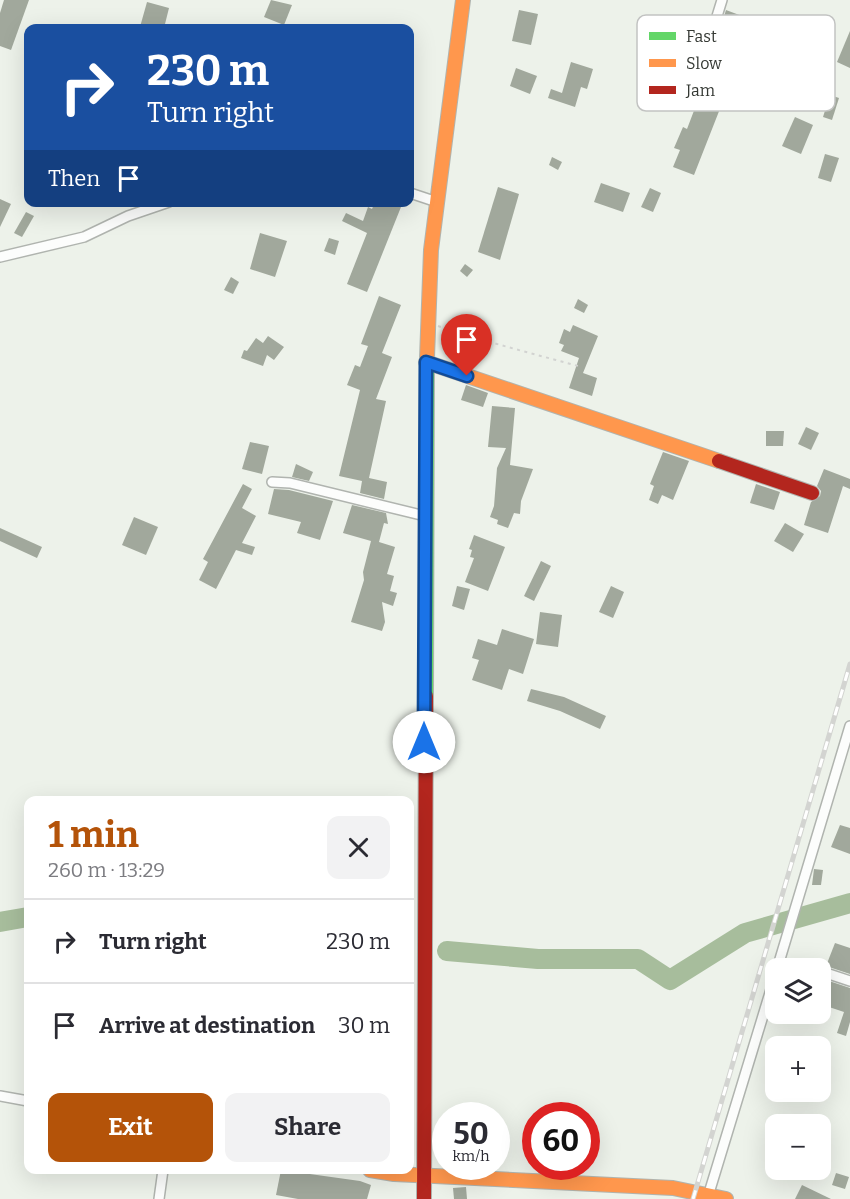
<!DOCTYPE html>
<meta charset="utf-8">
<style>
:root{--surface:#fff;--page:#f2f2f3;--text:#2b2b33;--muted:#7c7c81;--line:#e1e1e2;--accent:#b45309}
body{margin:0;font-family:Bitter,serif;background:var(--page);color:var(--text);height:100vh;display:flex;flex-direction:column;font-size:22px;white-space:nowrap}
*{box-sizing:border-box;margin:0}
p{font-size:20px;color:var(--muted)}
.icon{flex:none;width:33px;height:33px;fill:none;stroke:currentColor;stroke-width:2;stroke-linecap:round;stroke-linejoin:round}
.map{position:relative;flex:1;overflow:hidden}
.drawer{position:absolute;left:24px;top:796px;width:390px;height:378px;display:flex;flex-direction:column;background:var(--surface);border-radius:12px;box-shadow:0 6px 24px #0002}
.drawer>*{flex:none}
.guide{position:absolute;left:24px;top:24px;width:390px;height:183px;border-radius:12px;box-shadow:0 6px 24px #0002;background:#1a4fa0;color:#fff;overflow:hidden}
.buttons{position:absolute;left:765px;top:958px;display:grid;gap:12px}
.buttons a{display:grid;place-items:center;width:66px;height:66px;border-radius:12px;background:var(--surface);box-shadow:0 6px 24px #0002;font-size:30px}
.speed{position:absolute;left:432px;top:1102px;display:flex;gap:12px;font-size:30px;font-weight:700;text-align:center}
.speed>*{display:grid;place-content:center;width:78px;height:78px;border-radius:50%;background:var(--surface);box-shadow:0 6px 24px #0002;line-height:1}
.speed small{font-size:15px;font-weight:400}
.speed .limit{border:9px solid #d22;background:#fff;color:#111}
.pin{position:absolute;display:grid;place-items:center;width:51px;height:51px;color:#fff;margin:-62px -26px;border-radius:50% 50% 50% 0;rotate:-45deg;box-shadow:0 0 6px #0007}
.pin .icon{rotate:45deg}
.me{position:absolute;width:66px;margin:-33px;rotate:0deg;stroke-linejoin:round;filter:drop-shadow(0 0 4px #0008)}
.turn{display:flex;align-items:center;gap:21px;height:126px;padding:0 24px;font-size:27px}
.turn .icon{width:78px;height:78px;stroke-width:2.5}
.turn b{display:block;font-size:42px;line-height:51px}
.then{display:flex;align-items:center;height:57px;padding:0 24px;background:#0003;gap:12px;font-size:22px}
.round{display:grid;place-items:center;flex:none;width:63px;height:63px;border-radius:12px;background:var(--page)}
.headline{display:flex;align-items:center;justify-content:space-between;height:102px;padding:0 24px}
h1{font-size:36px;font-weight:700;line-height:45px;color:var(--accent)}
.cta{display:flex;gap:12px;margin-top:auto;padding:12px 24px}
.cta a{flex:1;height:69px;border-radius:12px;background:var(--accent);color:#fff;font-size:24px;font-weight:700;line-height:69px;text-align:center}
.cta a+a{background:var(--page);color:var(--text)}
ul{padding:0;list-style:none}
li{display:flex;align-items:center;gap:18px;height:84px;padding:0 24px;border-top:2px solid var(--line)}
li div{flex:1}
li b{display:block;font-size:22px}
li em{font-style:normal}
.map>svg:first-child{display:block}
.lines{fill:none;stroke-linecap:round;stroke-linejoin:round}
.river{stroke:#a7bd9c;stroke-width:20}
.building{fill:#a1a89c}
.street-casing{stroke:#b0b4af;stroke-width:12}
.fast-casing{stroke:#b0b4af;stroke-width:16}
.slow-casing{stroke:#b0b4af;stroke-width:16}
.jam-casing{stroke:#b0b4af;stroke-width:16}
.path{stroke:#d2d3d1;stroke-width:2;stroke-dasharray:3 4.5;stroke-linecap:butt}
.street{stroke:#fcfdfc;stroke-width:9}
.fast{stroke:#63d668;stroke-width:14}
.slow{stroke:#ff974d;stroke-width:14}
.jam{stroke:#b3261e;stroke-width:14}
.rail-casing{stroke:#d3d4d1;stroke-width:5}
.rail{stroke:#fff;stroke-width:3;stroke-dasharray:9;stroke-linecap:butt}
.route-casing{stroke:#114b97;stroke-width:15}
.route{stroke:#1a73e8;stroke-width:10}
.key{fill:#fff;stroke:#c2c3c2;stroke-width:1.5}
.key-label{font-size:16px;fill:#343833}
</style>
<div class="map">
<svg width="850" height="1199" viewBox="0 0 850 1199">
<rect width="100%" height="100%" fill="#edf2ea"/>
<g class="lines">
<!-- river -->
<g class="river">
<path d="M 0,922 L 28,917"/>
<path d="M 447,951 L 538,959 L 638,959 L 670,980 L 745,933 L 850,903"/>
</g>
</g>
<!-- building -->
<g class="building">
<path d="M 4,0 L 29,0 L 11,50 L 0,46 L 0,13 Z"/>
<path d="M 271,0 L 292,5 L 284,25 L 264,17 Z"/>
<path d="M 147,2 L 169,8 L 164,28 L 140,27 Z"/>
<path d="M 519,10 L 538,14 L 531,45 L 512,41 Z"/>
<path d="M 726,10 L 742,16 L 741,19 L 762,25 L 755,46 L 733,39 L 731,44 L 717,39 Z"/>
<path d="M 850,31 L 850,68 L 837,62 Z"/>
<path d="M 571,62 L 593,69 L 587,89 L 581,87 L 575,107 L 548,98 L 551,89 L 562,93 Z"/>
<path d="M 516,68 L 537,76 L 530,94 L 510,86 Z"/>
<path d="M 703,87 L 725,96 L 694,175 L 673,167 L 680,150 L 674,148 L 683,127 L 687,129 Z"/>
<path d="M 830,95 L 839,98 L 832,120 L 823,117 Z"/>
<path d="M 795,117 L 813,125 L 801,154 L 782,146 Z"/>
<path d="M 825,154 L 839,158 L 831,182 L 818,178 Z"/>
<path d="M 552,157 L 562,162 L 558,170 L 549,165 Z"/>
<path d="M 601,183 L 630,193 L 623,212 L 594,202 Z"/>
<path d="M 498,187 L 519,194 L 500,260 L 478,252 Z"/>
<path d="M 650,188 L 661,193 L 653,212 L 641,207 Z"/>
<path d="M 0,199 L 11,204 L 0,227 Z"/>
<path d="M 375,202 L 403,202 L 367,292 L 347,284 L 367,233 L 342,221 L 346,213 L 363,221 L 368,207 L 372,209 Z"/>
<path d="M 26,212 L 34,216 L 22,237 L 14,233 Z"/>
<path d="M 260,233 L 287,241 L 275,277 L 250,269 Z"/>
<path d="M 329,238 L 339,241 L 335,255 L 324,251 Z"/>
<path d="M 465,264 L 473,270 L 467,277 L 460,271 Z"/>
<path d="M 231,277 L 239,282 L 233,294 L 224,290 Z"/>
<path d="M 379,296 L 401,305 L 382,353 L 392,357 L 376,399 L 386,401 L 369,478 L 387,482 L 384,499 L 360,493 L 362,481 L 339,476 L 360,390 L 347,385 L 355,365 L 360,367 L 368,346 L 361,344 Z"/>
<path d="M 578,299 L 588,305 L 584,313 L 574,308 Z"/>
<path d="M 573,325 L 598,336 L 583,373 L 597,378 L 592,396 L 569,388 L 579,358 L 561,351 L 564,345 L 559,343 L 564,329 L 570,332 Z"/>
<path d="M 268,336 L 284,347 L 274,360 L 267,355 L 263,366 L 241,358 L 244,350 L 247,351 L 256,338 L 263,343 Z"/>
<path d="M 466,385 L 488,393 L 483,407 L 461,400 Z"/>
<path d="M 492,406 L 515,408 L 510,465 L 533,469 L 521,501 L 520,514 L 514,513 L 508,528 L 497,524 L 498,520 L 490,517 L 494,506 L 497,468 L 506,448 L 488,447 Z"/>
<path d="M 806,427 L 819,433 L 811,450 L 798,444 Z"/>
<path d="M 766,431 L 784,431 L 783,446 L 766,446 Z"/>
<path d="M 250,442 L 269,446 L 262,474 L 242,469 Z"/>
<path d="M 663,452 L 689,461 L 673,500 L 662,495 L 658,504 L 649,500 L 654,486 L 650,484 Z"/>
<path d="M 296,464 L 313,472 L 309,481 L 292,477 Z"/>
<path d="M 824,469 L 850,479 L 850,489 L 843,486 L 828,533 L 804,525 L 811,502 L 820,496 L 821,491 L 817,486 Z"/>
<path d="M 243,484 L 252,489 L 242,508 L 256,516 L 242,543 L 255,547 L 252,555 L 236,550 L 216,589 L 199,580 L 208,562 L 203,559 Z"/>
<path d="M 756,484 L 780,492 L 774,510 L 750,503 Z"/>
<path d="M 274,489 L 289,490 L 333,501 L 320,540 L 297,533 L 301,522 L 268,514 Z"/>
<path d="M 352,505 L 386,513 L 388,524 L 384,523 L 379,542 L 395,547 L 387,574 L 394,576 L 390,591 L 397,593 L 393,606 L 382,602 L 385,622 L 382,631 L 351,622 L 364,580 L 363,572 L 371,541 L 343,533 Z"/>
<path d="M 134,517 L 158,527 L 146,555 L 122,545 Z"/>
<path d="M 785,523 L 804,534 L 793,552 L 774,541 Z"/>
<path d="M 0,528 L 42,547 L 37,558 L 0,541 Z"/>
<path d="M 474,535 L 505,547 L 488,591 L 465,582 L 474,558 L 470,557 L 472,550 L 469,549 Z"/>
<path d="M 541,561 L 551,566 L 534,601 L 524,596 Z"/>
<path d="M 457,586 L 470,589 L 464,610 L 452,606 Z"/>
<path d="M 611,586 L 624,592 L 613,618 L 599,612 Z"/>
<path d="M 540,612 L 562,615 L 558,647 L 536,644 Z"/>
<path d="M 502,629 L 534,639 L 523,674 L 509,669 L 502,690 L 472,680 L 479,660 L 472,658 L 478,639 L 497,645 Z"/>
<path d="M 531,689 L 564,697 L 606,716 L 600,729 L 560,711 L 527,701 Z"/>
<path d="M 840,825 L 850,828 L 850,854 L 831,847 Z"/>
<path d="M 814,869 L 823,870 L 821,885 L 812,885 Z"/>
<path d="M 835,943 L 850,948 L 850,974 L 826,966 Z"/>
<path d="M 820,978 L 850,988 L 850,1022 L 846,1036 L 837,1033 L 844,1012 L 820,1004 Z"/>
<path d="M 281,1170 L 360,1181 L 371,1185 L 367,1199 L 298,1199 L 276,1195 Z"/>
<path d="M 836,1173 L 849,1177 L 845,1189 L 832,1185 Z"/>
<path d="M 802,1185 L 831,1199 L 795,1199 Z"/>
<path d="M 466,1187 L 467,1199 L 454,1199 L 453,1188 Z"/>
</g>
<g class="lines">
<defs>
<g id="street">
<path d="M 722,0 L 698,78 L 788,105"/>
<path d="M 410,193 L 437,202"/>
<path d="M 0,257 L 84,237 L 128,216 L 169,202"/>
<path d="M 272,482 L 290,483 L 425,516"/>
<path d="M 778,965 L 812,969"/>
<path d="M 777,969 L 850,726"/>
<path d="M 820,971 L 850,981"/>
<path d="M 0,1096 L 28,1101"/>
<path d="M 709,1193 L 776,973"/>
<path d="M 159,1199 L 163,1170"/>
</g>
<path id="fast" d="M 426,696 L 427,358"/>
<g id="slow">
<path d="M 427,358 L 431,250 L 463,0"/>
<path d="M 426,362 L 719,461"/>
<path d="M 370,1170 L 394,1174 L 673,1188 L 726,1199"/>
</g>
<g id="jam">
<path d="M 719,461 L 812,493"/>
<path d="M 424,1199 L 426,696"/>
</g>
</defs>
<!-- street casing -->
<use href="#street" class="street-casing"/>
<!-- fast casing -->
<use href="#fast" class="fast-casing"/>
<!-- slow casing -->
<use href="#slow" class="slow-casing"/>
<!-- jam casing -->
<use href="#jam" class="jam-casing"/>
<!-- path -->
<path class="path" d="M 438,326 C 486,342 534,354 582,367"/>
<!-- street -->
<use href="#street" class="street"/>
<!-- fast -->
<use href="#fast" class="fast"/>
<!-- slow -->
<use href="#slow" class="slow"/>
<!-- jam -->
<use href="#jam" class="jam"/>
<defs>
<path id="rail" d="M 693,1199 L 850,664"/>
</defs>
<!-- rail casing -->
<use href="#rail" class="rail-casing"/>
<!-- rail -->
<use href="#rail" class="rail"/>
</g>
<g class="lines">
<defs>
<path id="route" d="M 424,742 L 426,362 L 467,376"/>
</defs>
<!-- route casing -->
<use href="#route" class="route-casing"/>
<!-- route -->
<use href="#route" class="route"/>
</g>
<!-- legend -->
<rect x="637" y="15" width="198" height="96" rx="9" class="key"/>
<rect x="649" y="32" width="27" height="8" fill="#63d668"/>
<rect x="649" y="59" width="27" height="8" fill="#ff974d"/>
<rect x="649" y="86" width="27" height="8" fill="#b3261e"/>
<g class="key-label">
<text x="686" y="42">Fast</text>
<text x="686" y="69">Slow</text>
<text x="686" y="96">Jam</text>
</g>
</svg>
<div class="buttons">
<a><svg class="icon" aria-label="layers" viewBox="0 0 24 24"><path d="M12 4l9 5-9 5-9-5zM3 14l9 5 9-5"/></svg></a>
<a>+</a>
<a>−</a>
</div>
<div class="speed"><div>50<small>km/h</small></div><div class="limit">60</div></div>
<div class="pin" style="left:467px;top:376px;background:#d93025"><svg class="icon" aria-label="arrive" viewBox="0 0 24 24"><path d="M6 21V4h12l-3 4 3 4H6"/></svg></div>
<svg class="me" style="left:424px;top:742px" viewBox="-20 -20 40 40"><circle r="19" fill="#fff"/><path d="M0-13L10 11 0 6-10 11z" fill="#1a73e8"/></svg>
<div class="guide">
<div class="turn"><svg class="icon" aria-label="right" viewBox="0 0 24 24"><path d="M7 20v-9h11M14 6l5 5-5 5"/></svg><div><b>230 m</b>Turn right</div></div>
<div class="then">Then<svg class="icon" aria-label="arrive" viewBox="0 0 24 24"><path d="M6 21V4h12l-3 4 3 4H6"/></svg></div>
</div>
<section class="drawer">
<div class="headline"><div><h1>1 min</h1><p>260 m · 13:29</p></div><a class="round"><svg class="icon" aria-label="close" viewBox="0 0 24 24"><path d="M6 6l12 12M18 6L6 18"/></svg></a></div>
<ul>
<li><svg class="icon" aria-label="right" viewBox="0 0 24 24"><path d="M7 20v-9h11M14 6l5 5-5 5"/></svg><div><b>Turn right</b></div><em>230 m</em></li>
<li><svg class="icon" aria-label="arrive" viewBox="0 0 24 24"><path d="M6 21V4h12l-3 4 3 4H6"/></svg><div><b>Arrive at destination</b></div><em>30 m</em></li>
</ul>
<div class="cta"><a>Exit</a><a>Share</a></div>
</section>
</div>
